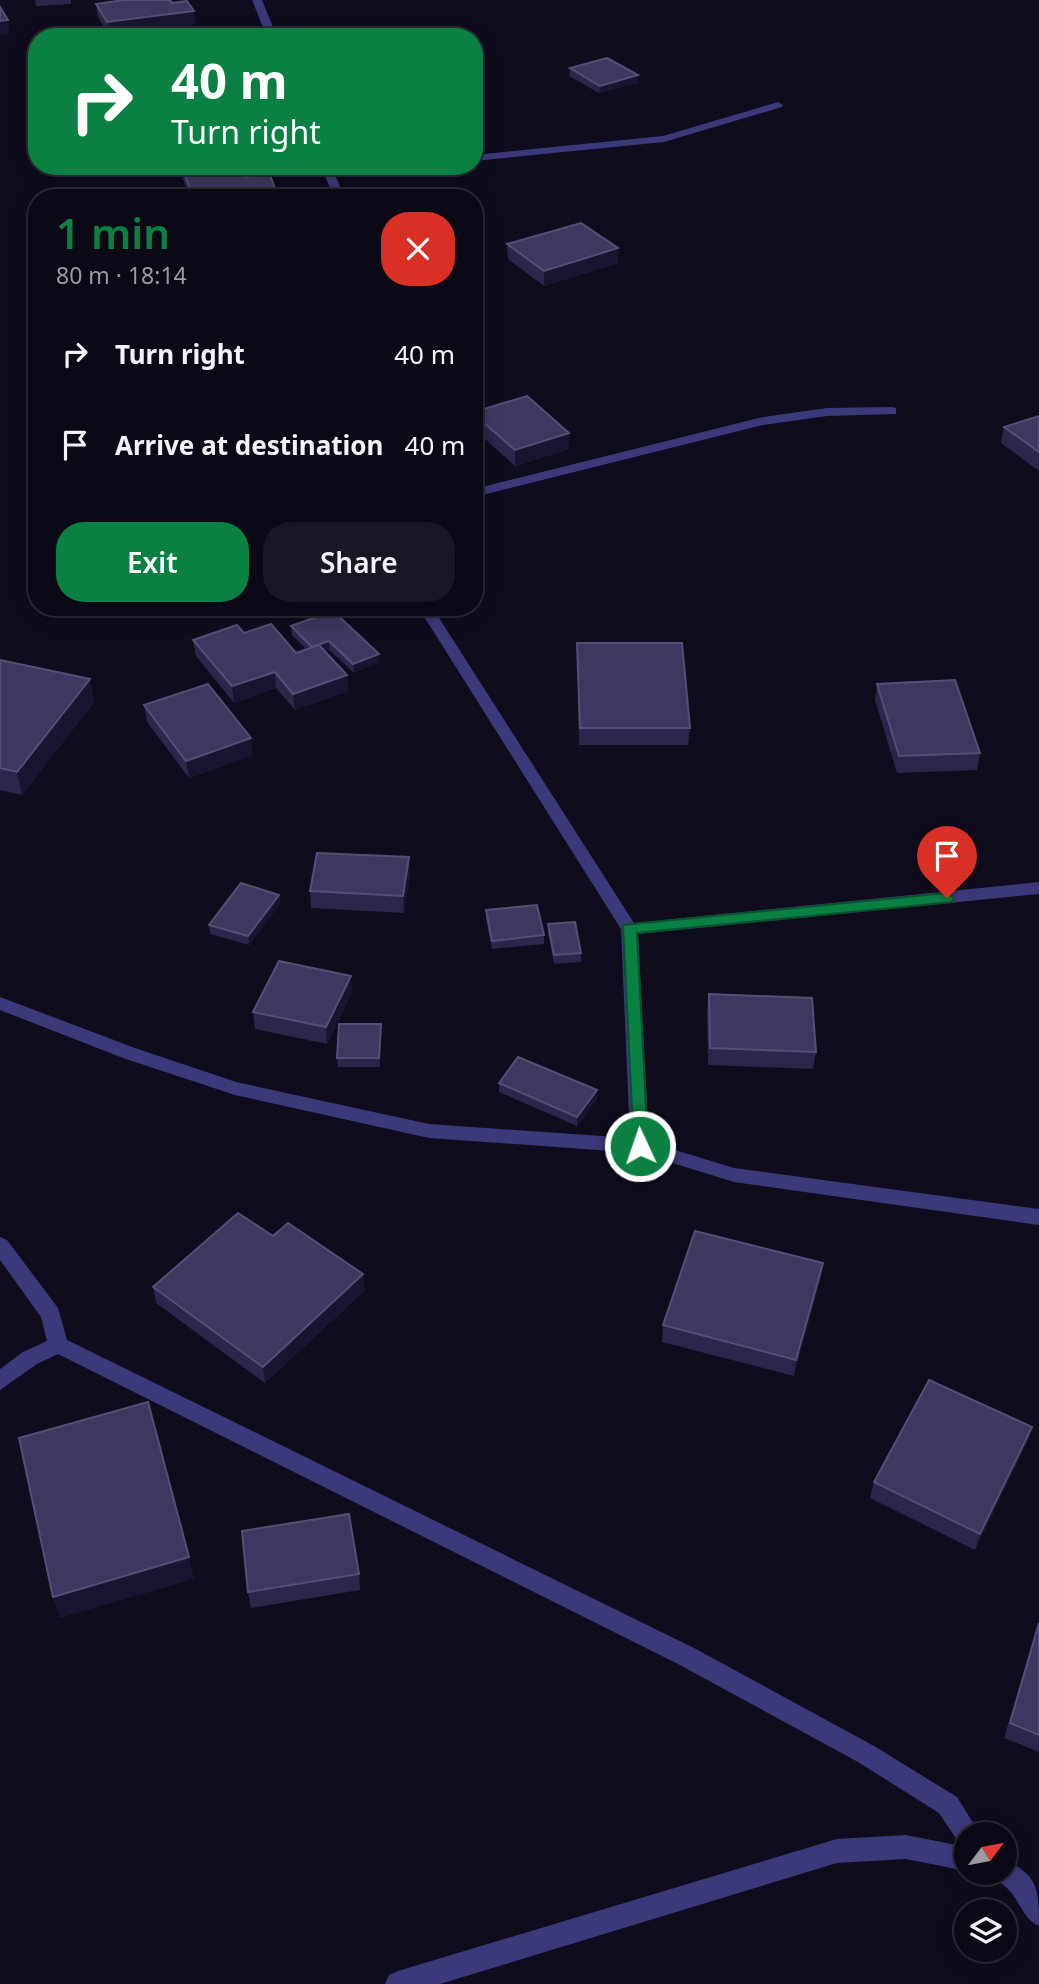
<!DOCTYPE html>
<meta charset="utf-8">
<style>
:root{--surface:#0b0916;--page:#191723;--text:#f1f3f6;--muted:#9a9aa1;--line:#2b2a35;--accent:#0b8043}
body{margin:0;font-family:"Noto Sans",sans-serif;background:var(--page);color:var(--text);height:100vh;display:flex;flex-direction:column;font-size:26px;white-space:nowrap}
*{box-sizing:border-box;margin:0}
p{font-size:23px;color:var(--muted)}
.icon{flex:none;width:38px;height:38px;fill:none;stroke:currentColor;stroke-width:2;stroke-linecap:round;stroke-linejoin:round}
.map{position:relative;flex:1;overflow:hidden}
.panel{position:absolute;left:28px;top:189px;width:455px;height:427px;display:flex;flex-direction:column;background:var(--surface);border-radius:28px;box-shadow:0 4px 18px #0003,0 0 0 2px var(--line)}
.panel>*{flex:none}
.hud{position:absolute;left:28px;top:28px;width:455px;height:147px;border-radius:28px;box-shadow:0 4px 18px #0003,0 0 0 2px var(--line);background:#0b8043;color:#fff;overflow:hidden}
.needle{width:46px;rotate:58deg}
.tools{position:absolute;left:954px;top:1822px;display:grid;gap:14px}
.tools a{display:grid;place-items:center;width:63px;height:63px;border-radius:50%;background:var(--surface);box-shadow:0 4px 18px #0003,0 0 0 2px var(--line);font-size:35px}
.pin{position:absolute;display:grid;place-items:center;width:60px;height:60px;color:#fff;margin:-72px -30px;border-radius:50% 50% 50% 0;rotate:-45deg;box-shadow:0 0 7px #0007}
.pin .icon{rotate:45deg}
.me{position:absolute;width:77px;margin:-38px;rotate:357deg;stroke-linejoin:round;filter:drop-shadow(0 0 5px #0008)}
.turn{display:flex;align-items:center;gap:24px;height:147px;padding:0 28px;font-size:32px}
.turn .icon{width:91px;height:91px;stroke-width:2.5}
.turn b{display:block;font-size:49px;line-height:60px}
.round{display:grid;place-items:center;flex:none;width:74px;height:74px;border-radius:28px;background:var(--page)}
.overview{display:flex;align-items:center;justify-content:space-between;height:119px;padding:0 28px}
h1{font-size:42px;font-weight:600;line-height:52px;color:var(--accent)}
.button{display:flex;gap:14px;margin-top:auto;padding:14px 28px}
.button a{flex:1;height:80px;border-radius:28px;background:var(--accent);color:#fff;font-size:28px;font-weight:600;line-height:80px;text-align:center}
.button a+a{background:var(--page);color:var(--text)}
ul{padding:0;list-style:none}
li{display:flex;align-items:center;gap:21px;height:91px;padding:0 28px}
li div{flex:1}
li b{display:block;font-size:26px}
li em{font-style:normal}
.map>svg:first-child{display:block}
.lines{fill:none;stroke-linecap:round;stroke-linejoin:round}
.minor{fill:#3c397b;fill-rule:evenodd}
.wall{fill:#2d254a}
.shaded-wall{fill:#1a1430}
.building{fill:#3f375e;stroke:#564e77;stroke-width:2}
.route{fill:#0b8043;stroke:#07532c;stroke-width:2}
</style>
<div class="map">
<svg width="1039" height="1984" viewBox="0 0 1039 1984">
<rect width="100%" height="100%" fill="#0f0c1d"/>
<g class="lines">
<!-- minor -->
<g class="minor">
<path d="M 252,0 L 262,0 L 277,37 L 267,37 Z"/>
<path d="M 778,102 L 783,105 L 782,107 L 664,142 L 474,161 L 474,155 L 663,136 Z"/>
<path d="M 321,166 L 385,166 L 380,169 L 334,173 L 345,198 L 334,198 Z"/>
<path d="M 891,407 L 896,408 L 896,414 L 827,416 L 763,425 L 474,497 L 474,489 L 763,417 L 827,408 Z"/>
<path d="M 418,607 L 432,607 L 634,923 L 1039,882 L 1039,894 L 638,934 L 649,1142 L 734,1168 L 1039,1209 L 1039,1225 L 734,1182 L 640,1153 L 429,1138 L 235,1095 L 123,1058 L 0,1010 L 0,997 L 135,1048 L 236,1082 L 429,1124 L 630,1138 L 621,929 Z"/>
<path d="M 0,1237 L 7,1240 L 58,1308 L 67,1340 L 694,1648 L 874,1746 L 957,1797 L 980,1834 L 966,1834 L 966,1845 L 959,1843 L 939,1813 L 858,1762 L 678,1664 L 58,1354 L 37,1364 L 0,1390 L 0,1369 L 23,1352 L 47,1341 L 41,1317 L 0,1260 Z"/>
<path d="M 906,1835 L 966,1847 L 966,1871 L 906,1859 L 837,1863 L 440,1984 L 385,1984 L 389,1975 L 398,1971 L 837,1839 Z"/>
<path d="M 1004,1860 C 1039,1874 1039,1892 1039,1926 C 1023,1919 1020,1901 1008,1889 C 1001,1882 996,1882 992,1872 L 1004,1872 Z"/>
</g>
</g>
<!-- wall -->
<g class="wall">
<path d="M 35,0 L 71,0 L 71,4 L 36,6 Z"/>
<path d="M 172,3 L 194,11 L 195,24 L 109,36 L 98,17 L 96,4 Z"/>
<path d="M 570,68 L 638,83 L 599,93 L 569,76 Z"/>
<path d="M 181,166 L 244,177 L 277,198 L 189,198 L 183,179 Z"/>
<path d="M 507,244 L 618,263 L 544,286 L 508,259 Z"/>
<path d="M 474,412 L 569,449 L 515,466 L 474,429 Z"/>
<path d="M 1039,416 L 1039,471 L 1001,443 L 1004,427 Z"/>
<path d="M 291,626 L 379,662 L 354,673 L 329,650 L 325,651 L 347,675 L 348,691 L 295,710 L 276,688 L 234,703 L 196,656 L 193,640 L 244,633 L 296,653 L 306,649 L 292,635 Z"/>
<path d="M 577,643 L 690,728 L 688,745 L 579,745 Z"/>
<path d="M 0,660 L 90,679 L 94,702 L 22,795 L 0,790 Z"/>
<path d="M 877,684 L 980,753 L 977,770 L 897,773 L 875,700 Z"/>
<path d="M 144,705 L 253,755 L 189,778 L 147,722 Z"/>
<path d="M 410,874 L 404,913 L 311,908 L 310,891 Z"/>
<path d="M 279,895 L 280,904 L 249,945 L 210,934 L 209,925 Z"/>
<path d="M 486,910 L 544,935 L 544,944 L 492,949 L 486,919 Z"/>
<path d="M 548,924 L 581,953 L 581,962 L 554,964 L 548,933 Z"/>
<path d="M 352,993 L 327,1044 L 255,1029 L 253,1012 Z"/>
<path d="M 709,994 L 816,1052 L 813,1069 L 708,1065 L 707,1011 Z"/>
<path d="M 381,1033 L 380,1067 L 338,1067 L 337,1058 Z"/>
<path d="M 499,1083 L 597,1090 L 597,1099 L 577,1126 L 499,1092 Z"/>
<path d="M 273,1236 L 365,1290 L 265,1383 L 156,1303 L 153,1287 Z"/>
<path d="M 820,1280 L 794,1376 L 662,1342 L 663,1325 Z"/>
<path d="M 1032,1427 L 1027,1443 L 975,1550 L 870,1498 L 874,1482 Z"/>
<path d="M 359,1574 L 360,1590 L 251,1608 L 248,1592 Z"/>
<path d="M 1039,1620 L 1039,1752 L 1004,1738 Z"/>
</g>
<!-- shaded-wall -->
<g class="shaded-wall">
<path d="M 194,11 L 195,24 L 109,36 L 107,22 Z"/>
<path d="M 8,20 L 10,33 L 0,35 L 0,21 Z"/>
<path d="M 638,75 L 638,83 L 599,93 L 600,86 Z"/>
<path d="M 276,191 L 277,198 L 249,198 L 248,194 Z"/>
<path d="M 618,248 L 618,263 L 544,286 L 544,271 Z"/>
<path d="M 569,433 L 569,449 L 515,466 L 515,450 Z"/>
<path d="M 329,641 L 329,650 L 313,656 L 312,647 Z"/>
<path d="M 379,654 L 379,662 L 354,673 L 353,664 Z"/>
<path d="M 275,672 L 276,688 L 234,703 L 232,686 Z"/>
<path d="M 347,675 L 348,691 L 295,710 L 293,694 Z"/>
<path d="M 90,679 L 94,702 L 22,795 L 17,772 Z"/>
<path d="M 251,738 L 253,755 L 189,778 L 186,761 Z"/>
<path d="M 409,857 L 410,874 L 404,913 L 403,896 Z"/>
<path d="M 279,895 L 280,904 L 249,945 L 248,936 Z"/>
<path d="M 351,976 L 352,993 L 327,1044 L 326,1027 Z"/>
<path d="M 381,1024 L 381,1033 L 380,1067 L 379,1058 Z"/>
<path d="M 597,1090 L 597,1099 L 577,1126 L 577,1117 Z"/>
<path d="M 823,1263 L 820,1280 L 794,1376 L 796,1360 Z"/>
<path d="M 363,1274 L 365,1290 L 265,1383 L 263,1367 Z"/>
<path d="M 1032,1427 L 1027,1443 L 975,1550 L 980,1534 Z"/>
<path d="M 189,1557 L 194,1579 L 60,1618 L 53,1597 Z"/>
</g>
<!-- building -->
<g class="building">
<path d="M 124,0 L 170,0 L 172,3 L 187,1 L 194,11 L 107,22 L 96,4 Z"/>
<path d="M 0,7 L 8,20 L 0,21 Z"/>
<path d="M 205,34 L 206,37 L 158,36 Z"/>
<path d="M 607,58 L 638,75 L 600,86 L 570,68 Z"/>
<path d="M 182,166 L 240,166 L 244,177 L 270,175 L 276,191 L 248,194 L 250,198 L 193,198 Z"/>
<path d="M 581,223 L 618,248 L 544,271 L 507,244 Z"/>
<path d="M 527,396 L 569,433 L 515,450 L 474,414 L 474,412 Z"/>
<path d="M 1039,416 L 1039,452 L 1004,427 Z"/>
<path d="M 333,611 L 379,654 L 353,664 L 329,641 L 312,647 L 291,626 Z"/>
<path d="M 271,624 L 296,653 L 319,645 L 347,675 L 293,694 L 275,672 L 232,686 L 193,640 L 237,625 L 244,633 Z"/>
<path d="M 577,643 L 682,643 L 690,728 L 580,728 Z"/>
<path d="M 0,660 L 90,679 L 17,772 L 0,768 Z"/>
<path d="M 955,680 L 980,753 L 899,756 L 877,684 Z"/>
<path d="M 208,684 L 251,738 L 186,761 L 144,705 Z"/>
<path d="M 317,853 L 409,857 L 403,896 L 310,891 Z"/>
<path d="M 241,883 L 279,895 L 248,936 L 209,925 Z"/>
<path d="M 537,905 L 544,935 L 492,941 L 486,910 Z"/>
<path d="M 575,922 L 581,953 L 554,955 L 548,924 Z"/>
<path d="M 279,961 L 351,976 L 326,1027 L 253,1012 Z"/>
<path d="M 709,994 L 812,998 L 816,1052 L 710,1048 Z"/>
<path d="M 339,1024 L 381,1024 L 379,1058 L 337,1058 Z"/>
<path d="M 518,1057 L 597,1090 L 577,1117 L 499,1083 Z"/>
<path d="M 238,1213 L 273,1236 L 288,1223 L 363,1274 L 263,1367 L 153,1287 Z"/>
<path d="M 695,1231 L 823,1263 L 796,1360 L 663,1325 Z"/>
<path d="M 929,1380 L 1032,1427 L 980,1534 L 874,1482 Z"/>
<path d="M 148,1402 L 189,1557 L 53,1597 L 19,1438 Z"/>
<path d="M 349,1514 L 359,1574 L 248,1592 L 242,1531 Z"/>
<path d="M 1039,1623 L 1039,1735 L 1010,1723 Z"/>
</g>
<!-- route -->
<path class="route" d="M 947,893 L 954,898 L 952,902 L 637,933 L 648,1146 L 640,1152 L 634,1150 L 623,925 Z"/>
</svg>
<div class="tools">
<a><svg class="needle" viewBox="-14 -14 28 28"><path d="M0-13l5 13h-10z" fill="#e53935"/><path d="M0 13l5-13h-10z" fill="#9a9aa1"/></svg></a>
<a><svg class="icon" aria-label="layers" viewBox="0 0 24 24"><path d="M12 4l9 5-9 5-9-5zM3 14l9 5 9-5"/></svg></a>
</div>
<div class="pin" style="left:947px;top:898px;background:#d93025"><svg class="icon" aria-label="arrive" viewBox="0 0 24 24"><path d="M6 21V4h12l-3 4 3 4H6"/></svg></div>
<svg class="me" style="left:640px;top:1146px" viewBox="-20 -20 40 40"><circle r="17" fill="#0b8043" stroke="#fff" stroke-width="3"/><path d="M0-11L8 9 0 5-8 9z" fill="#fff"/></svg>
<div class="hud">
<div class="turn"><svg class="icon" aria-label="right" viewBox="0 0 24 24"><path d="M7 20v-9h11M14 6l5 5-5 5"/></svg><div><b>40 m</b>Turn right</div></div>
</div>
<section class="panel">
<div class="overview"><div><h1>1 min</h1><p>80 m · 18:14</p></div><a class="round" style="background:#d93025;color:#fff"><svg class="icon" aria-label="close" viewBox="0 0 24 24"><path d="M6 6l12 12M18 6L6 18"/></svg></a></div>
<ul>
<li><svg class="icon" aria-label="right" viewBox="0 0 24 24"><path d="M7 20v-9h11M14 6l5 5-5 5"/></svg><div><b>Turn right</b></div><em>40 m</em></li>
<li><svg class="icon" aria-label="arrive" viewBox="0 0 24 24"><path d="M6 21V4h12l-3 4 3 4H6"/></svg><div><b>Arrive at destination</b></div><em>40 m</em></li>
</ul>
<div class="button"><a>Exit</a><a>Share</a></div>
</section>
</div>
